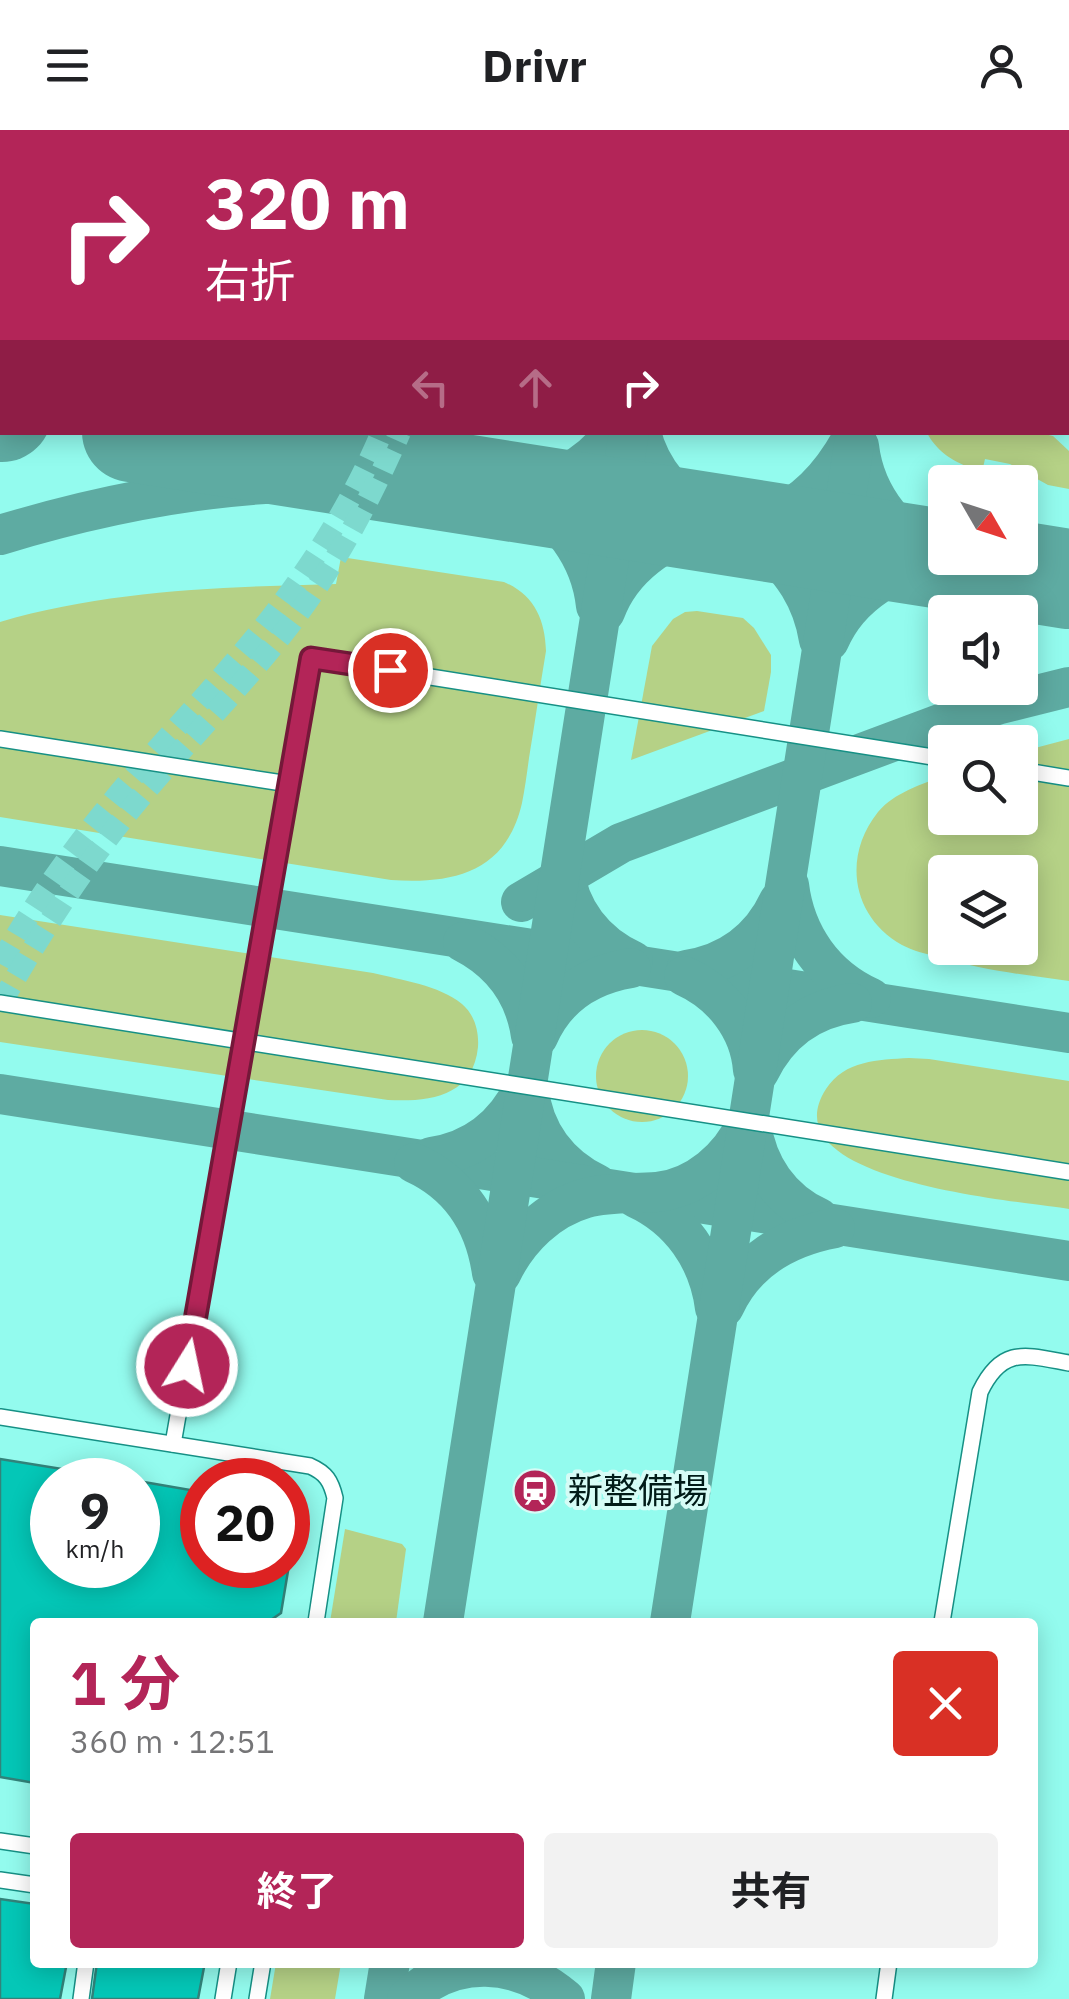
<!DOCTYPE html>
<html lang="ja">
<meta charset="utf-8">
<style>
:root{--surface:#fff;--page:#f2f2f2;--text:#202124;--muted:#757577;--accent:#b32558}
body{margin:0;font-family:"IBM Plex Sans","Noto Sans JP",sans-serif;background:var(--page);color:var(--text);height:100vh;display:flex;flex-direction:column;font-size:38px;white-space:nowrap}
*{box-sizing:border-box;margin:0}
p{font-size:32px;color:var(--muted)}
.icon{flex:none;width:55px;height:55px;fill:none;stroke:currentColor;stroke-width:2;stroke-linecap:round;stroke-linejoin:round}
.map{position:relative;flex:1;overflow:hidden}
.drawer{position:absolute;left:30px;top:1488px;width:1008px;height:350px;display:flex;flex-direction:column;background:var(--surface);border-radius:10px;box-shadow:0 5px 25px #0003}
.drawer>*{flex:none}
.banner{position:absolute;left:0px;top:0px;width:1070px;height:305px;box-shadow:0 5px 25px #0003;background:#b32558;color:#fff;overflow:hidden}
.needle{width:65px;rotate:129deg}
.controls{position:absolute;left:928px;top:335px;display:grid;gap:20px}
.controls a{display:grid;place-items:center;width:110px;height:110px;border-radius:10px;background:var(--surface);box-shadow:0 5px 25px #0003;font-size:50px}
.speed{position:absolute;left:30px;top:1328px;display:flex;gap:20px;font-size:50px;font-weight:700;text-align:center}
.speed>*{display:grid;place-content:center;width:130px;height:130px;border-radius:50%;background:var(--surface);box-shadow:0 5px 25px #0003;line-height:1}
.speed small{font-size:25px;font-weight:400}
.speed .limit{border:15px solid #d22;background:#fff;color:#111}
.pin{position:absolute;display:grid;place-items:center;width:85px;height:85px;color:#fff;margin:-42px;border:5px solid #fff;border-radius:50%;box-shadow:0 2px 10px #0007}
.me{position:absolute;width:110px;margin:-55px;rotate:10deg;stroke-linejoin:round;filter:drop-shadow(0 0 8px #0008)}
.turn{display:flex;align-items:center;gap:35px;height:210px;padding:0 40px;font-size:45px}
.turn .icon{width:130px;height:130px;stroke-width:2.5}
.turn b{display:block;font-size:70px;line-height:85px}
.lanes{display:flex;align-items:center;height:95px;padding:0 40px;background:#0003;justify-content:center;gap:50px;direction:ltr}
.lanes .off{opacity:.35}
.round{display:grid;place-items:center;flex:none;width:105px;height:105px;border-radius:10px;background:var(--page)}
.head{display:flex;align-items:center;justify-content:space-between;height:170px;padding:0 40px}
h1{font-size:60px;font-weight:700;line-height:75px;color:var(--accent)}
.action{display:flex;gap:20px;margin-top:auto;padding:20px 40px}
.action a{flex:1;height:115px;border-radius:10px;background:var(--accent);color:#fff;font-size:40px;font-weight:700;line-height:115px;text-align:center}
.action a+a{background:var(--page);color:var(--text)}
header{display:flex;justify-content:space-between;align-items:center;height:130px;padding:0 40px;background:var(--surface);font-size:45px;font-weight:700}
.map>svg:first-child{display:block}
.green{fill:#b5d186;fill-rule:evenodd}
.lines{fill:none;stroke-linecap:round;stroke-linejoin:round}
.taxiway{stroke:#5eaba2;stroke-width:40}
.runway{stroke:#5eaba2;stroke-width:100}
.building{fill:#04c7b7;stroke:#32837a;stroke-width:2.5}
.highway-tunnel{stroke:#7dd9ce;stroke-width:22;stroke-dasharray:22 11;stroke-linecap:butt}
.minor-casing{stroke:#169085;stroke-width:18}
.minor{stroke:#fff;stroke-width:15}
.route-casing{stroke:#741839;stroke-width:25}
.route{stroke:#b32558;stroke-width:18}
.labels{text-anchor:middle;stroke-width:8;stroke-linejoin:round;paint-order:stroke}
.poi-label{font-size:35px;fill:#001b18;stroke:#d6fcf6;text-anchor:start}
</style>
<header><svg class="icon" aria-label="menu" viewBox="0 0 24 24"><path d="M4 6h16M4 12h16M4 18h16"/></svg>Drivr<svg class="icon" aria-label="person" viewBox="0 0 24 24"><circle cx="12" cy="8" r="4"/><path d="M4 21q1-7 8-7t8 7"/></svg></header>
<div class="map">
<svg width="1069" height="1869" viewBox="0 0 1069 1869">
<rect width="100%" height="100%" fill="#93fbee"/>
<!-- green -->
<g class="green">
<path d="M 0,7 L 2,7 L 2,188 L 0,187 Z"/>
<path d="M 1040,303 L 1053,306 L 1069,321 L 1069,359 L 1048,355 L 1010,334 L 985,329 L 982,342 C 958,334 939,325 927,303 Z"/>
<path d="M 341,427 L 504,452 C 534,465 545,489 546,521 C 540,556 535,592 529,628 C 527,643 525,658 522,673 C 506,743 453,754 391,750 L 0,687 L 0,492 C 108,460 224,457 336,454 Z"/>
<path d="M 697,481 L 743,488 L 754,498 L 771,525 L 771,542 L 764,581 L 631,630 L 652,516 L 673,489 L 685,482 Z"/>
<path d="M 1069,609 L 1069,851 C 1025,845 982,840 939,827 C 927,824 913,821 902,815 C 852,787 842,727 878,682 C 895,662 921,655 945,645 L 945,688 L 1020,688 L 1020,622 ZM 945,742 L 1020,742 L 1020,818 L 945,818 Z"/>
<path d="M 0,785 L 373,843 C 401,850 439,855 462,874 C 475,885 479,902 478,917 C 473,967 429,972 388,970 L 0,912 Z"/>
<circle cx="642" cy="946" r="46"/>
<path d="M 909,928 L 929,929 L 1069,951 L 1069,1079 C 1022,1071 766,1052 826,959 C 845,930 878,930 909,928 Z"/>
<path d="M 345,1399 L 402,1414 L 406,1419 L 396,1492 L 330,1492 Z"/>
<path d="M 276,1833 L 341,1833 L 335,1869 L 270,1869 Z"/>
</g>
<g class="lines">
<!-- taxiway -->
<g class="taxiway">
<path d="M 792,0 L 795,2"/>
<path d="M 873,0 L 875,2"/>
<path d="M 685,2 L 687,0"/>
<path d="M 903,2 L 904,0"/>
<path d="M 962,2 L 967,0"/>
<path d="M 1068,97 L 1069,94"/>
<path d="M 1068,203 L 1069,206"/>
<path d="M 641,302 C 649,338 679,375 712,390 C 728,398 745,403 760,414 C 792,436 813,471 819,510"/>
<path d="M 859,316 C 865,368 900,409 947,430"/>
<path d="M 503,360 C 550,356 585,341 615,302"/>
<path d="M 0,405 C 102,374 209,353 316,352 C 349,352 382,354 416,356 C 447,357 485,352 514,364 C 560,383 591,428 596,476"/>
<path d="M 605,482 C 621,438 664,406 709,398 C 726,394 745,397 762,391 C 803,378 831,346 851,310"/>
<path d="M 829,511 C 849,464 897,435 947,430"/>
<path d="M 0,736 L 1069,903"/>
<path d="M 564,738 C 568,780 595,814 633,831"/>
<path d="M 789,755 C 795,805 824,847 871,868"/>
<path d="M 521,772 L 621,713 L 948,591 L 1000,574 L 1069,557"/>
<path d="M 463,812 C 502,832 525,863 531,906"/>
<path d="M 686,840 C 728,834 761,810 779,771"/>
<path d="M 684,846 C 722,863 750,898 753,940"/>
<path d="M 538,907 C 555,867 588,845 631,838"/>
<path d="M 759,942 C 778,903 810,879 852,873"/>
<path d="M 529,960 C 533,1002 559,1036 597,1054"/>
<path d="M 0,964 L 1069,1131"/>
<path d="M 751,994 C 757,1036 780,1070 819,1088"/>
<path d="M 431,1027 C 474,1021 505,996 524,957"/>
<path d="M 414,1033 C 460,1054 485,1093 492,1143"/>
<path d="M 636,1068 C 680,1088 709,1129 715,1178"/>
<path d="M 501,1144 C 518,1108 548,1079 586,1068 C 610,1062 633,1064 657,1062 C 696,1058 731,1028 746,993"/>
<path d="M 724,1177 C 745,1131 786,1107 835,1098"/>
<path d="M 443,1492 L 629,302"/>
<path d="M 670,1492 L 856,302"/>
<path d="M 384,1869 L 390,1832"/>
<path d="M 407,1869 C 454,1824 517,1828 565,1869"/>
<path d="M 611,1869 L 616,1832"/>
</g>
<!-- runway -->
<g class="runway">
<path d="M 0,282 L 2,282"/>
<path d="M 132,302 L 1069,449"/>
</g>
</g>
<!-- building -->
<g class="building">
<path d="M 0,1329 L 87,1343 L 87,1350 L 52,1350 L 52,1435 L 138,1435 L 138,1351 L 202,1362 L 202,1435 L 289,1435 L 281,1483 L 268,1492 L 35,1492 L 35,1653 L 0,1647 Z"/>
<path d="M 0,1769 L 35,1774 L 35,1832 L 67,1832 L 60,1869 L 0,1869 Z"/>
<path d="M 97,1832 L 205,1832 L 198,1869 L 92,1869 Z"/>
</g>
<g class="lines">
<!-- highway-tunnel -->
<g class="highway-tunnel">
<path d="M 0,834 C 31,778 68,726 108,677 C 150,625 196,578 239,527 C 296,461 348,383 382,302"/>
<path d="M 0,875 C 37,809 78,745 126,685 C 188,608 262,539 317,457 C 350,408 376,356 400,302"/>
</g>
<defs>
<g id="minor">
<path d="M 441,0 L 460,2"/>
<path d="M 573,2 L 573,0"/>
<path d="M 1068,254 L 1069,254"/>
<path d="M 0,609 L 289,654"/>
<path d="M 1020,640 L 1069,648"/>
<path d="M 0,873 L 1069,1042"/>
<path d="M 0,1287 L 310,1336 C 326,1343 331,1351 335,1368 L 316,1492"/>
<path d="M 173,1314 L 311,528 L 945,629"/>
<path d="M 942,1492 L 980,1262 C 1002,1216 1025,1225 1069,1233"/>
<path d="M 0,1711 L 35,1716"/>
<path d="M 0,1750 L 35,1755"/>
<path d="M 81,1869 L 86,1832"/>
<path d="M 223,1869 L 229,1832"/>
<path d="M 257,1869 L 263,1832"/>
<path d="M 884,1869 L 889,1832"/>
</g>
</defs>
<!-- minor casing -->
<use href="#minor" class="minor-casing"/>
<!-- minor -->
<use href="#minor" class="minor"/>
</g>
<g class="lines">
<defs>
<path id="route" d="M 187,1236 L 311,528 L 390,540"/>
</defs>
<!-- route casing -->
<use href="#route" class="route-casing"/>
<!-- route -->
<use href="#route" class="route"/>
</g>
<!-- icons -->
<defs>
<symbol id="station-disc" viewBox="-11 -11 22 22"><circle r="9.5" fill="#b32558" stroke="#d6fcf6"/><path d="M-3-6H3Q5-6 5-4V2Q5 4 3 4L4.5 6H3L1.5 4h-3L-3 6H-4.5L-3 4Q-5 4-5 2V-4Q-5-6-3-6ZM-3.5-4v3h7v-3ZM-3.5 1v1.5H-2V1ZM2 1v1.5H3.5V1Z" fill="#fff"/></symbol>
</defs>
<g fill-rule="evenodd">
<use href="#station-disc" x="510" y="1336" width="50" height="50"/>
</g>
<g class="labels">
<!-- poi labels -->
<g class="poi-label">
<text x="568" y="1373">新整備場</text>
</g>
</g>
</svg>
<div class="controls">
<a><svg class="needle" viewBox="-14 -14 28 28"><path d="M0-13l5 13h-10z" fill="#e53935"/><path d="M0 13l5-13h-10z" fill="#757577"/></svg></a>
<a><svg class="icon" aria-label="sound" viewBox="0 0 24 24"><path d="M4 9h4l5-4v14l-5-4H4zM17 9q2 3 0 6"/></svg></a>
<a><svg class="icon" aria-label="search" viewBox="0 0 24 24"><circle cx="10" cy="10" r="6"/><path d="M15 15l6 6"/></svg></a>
<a><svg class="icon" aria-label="layers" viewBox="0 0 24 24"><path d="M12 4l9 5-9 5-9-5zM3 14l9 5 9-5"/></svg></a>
</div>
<div class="speed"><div>9<small>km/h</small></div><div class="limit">20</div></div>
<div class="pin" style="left:390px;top:540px;background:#d93025"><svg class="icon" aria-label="arrive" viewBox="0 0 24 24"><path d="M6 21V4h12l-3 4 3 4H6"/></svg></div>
<svg class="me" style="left:187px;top:1236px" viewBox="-20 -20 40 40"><circle r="17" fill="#b32558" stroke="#fff" stroke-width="3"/><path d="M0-11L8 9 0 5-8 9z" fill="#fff"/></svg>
<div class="banner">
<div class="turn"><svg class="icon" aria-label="right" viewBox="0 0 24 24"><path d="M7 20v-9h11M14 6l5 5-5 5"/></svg><div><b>320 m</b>右折</div></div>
<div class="lanes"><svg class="icon off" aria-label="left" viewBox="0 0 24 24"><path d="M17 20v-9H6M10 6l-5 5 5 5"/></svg><svg class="icon off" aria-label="ahead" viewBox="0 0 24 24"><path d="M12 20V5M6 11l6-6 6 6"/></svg><svg class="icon" aria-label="right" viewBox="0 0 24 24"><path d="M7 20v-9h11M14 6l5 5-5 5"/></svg></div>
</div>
<section class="drawer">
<div class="head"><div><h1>1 分</h1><p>360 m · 12:51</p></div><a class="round" style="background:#d93025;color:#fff"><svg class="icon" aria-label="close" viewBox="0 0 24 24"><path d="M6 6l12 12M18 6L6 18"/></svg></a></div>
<div class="action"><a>終了</a><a>共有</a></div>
</section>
</div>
